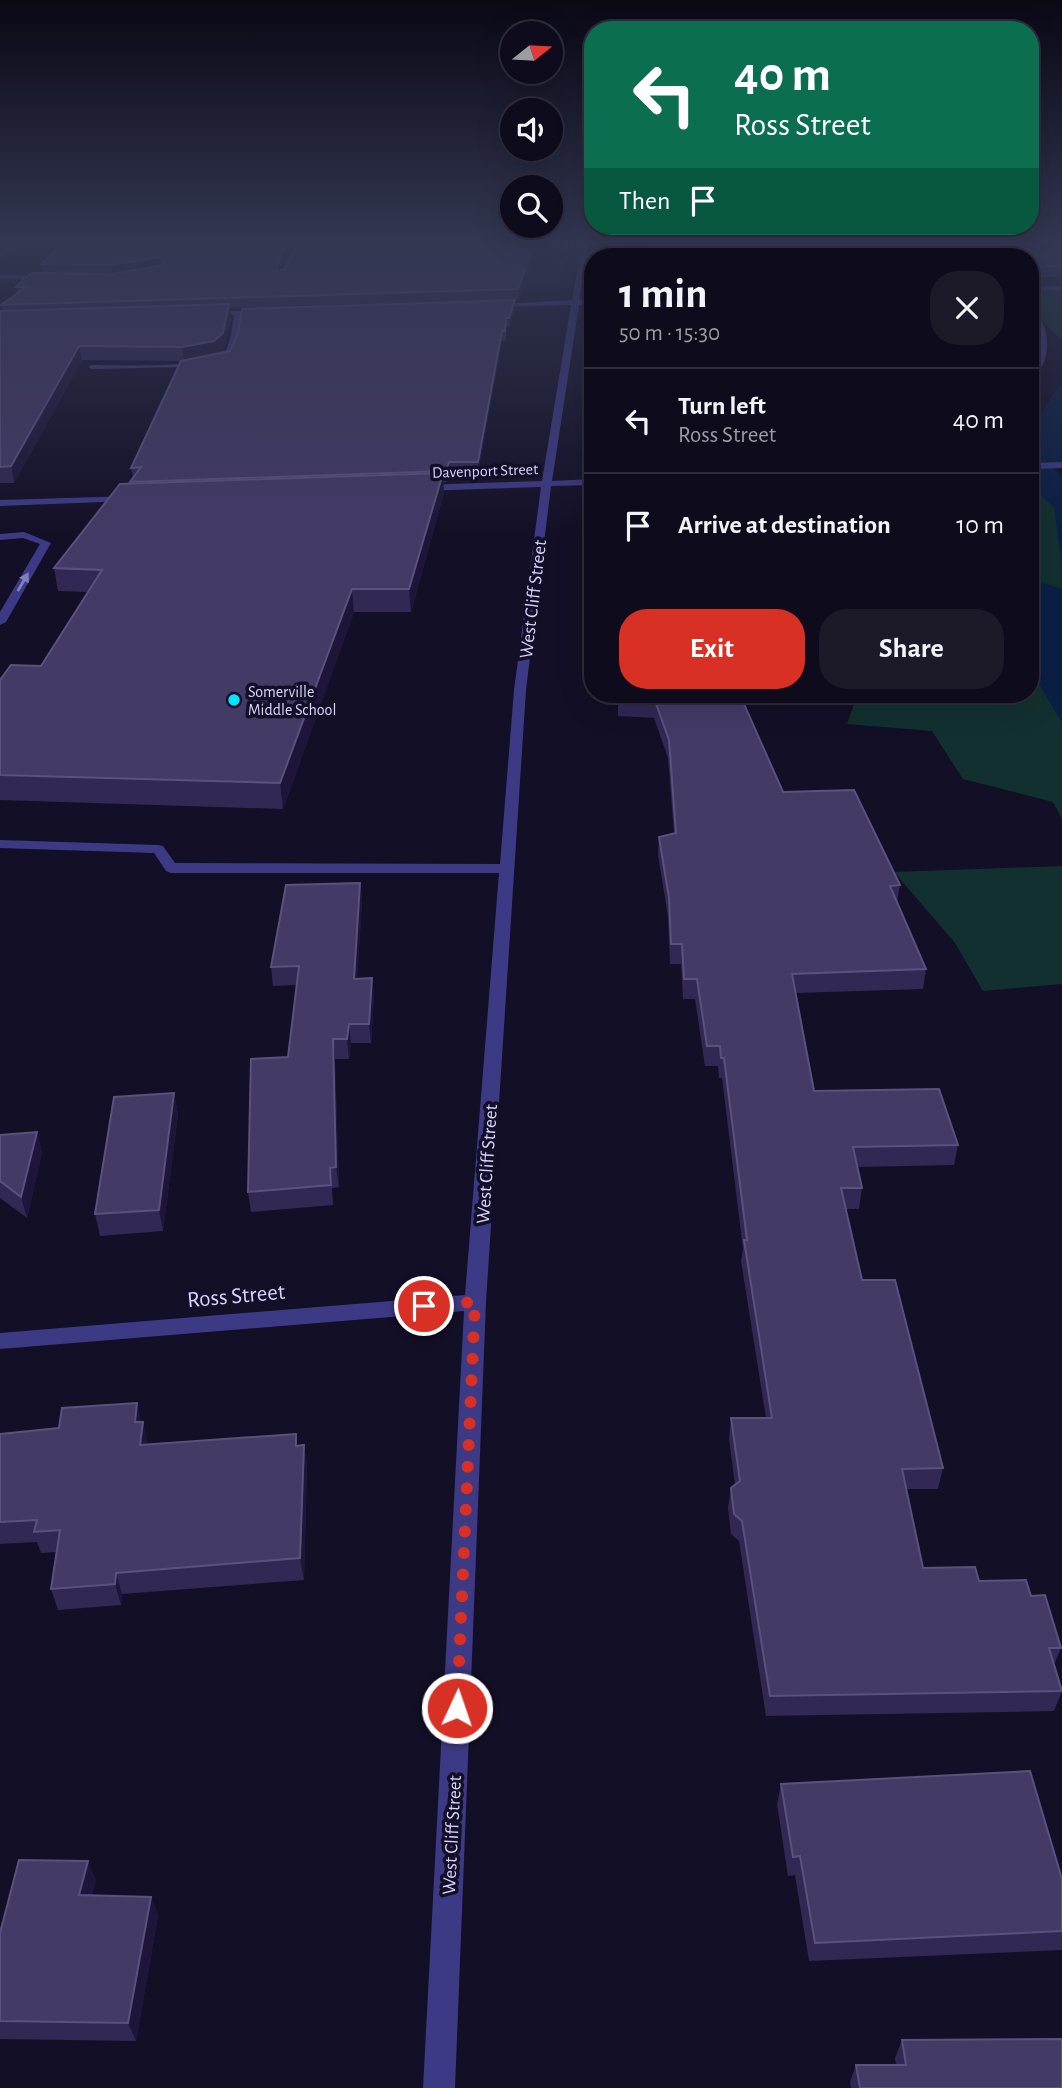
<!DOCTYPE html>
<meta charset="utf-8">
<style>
:root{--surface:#0e0b1c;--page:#1c1929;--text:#f1f3f6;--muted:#9b9ba3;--line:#2e2b3b;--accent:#d93025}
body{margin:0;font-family:"Alegreya Sans",sans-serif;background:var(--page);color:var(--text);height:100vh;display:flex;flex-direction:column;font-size:26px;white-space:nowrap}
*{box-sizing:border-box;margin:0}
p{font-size:23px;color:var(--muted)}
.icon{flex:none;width:38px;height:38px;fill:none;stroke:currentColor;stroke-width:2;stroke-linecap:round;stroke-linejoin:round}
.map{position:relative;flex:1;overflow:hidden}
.panel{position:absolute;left:584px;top:248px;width:455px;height:455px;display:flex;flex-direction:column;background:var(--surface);border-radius:28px;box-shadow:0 7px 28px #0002,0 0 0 2px var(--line)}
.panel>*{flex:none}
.banner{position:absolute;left:584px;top:21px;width:455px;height:214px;border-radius:28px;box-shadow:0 7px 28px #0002,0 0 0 2px var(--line);background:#0b6e4f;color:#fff;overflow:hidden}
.needle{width:46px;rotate:72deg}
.fabs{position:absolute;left:500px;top:21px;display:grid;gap:14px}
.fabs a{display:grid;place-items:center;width:63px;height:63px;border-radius:50%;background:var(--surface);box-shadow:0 7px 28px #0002,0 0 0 2px var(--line);font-size:35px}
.pin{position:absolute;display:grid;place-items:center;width:60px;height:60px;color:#fff;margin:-30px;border:4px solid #fff;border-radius:50%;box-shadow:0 2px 7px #0007}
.me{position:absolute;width:77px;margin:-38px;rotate:3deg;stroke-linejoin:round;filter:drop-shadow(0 0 5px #0008)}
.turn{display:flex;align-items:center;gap:24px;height:147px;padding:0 35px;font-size:32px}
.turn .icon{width:91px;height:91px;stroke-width:2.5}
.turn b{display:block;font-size:49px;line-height:60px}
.then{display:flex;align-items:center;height:66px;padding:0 35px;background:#0003;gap:14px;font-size:26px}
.round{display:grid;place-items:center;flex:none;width:74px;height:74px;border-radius:28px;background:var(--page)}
.overview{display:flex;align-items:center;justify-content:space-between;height:119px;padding:0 35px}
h1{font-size:42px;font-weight:700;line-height:52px}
.cta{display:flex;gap:14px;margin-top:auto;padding:14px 35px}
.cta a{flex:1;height:80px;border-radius:28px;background:var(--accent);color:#fff;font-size:28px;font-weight:700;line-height:80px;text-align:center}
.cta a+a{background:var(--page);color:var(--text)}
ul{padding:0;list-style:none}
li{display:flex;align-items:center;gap:21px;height:105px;padding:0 35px;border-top:2px solid var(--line)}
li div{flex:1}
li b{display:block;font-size:26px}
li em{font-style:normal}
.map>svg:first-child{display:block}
.green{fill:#12302f}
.water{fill:#0a1f44}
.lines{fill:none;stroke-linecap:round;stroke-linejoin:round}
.minor{fill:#3d3a85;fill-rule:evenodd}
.wall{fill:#312854}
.shaded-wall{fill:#1d163a}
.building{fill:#433a66;stroke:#5a527e;stroke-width:2}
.oneway{fill:#837fbc}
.route{stroke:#d93025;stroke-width:12;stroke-dasharray:0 21.6}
.poi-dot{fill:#00e5ff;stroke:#130f26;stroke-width:2.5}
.labels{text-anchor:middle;stroke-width:7;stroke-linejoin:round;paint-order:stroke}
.far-street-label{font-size:16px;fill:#d9d4ff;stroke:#130f26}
.far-poi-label{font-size:16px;fill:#d9d4ff;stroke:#130f26;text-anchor:start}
.street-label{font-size:19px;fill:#d9d4ff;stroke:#130f26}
.near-street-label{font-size:23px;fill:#d9d4ff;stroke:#130f26}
</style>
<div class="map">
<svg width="1062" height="2088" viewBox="0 0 1062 2088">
<rect width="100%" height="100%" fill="#130f26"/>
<!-- green -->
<g class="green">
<path d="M 1062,288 L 1062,340 L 1031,310 L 1031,289 Z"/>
<path d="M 1062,481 L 1062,819 L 1053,802 L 963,779 L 932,731 L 847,724 L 857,695 L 1031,695 L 1031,483 Z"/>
<path d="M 1062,866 L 1062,984 L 983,991 L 955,943 L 894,872 Z"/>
</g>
<!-- water -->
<g class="water">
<path d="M 1062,386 L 1062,460 L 1053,467 L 1062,477 L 1062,565 L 1054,508 L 1031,485 L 1031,429 L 1058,387 Z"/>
<path d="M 1031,579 L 1062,589 L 1062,723 L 1031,670 Z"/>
</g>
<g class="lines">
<!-- minor -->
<g class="minor">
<path d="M 13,244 L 21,244 L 0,258 L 0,253 Z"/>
<path d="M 294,244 L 300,244 L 284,277 L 279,278 Z"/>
<path d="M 582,244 L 588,244 L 579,300 L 593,300 L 593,304 L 579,305 L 552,481 L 593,479 L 593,485 L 551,486 L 526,690 L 486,1302 L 455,2088 L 423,2088 L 464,1311 L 0,1349 L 0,1333 L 465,1295 L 499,873 L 171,873 L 166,871 L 154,853 L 0,848 L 0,840 L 158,845 L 163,846 L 175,863 L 500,864 L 514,690 L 541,487 L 420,491 L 415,488 L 420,485 L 542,481 L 571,305 L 493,307 L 489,305 L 572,300 Z"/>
<path d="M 0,275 L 49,276 L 52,278 L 0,279 Z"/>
<path d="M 1062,286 L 1062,290 L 1031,291 L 1031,287 Z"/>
<path d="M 1031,308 C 1052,324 1053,364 1031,379 C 1030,366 1040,355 1040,341 C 1040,328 1030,319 1031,308 Z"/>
<path d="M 262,310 L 265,314 L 241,315 C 238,331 239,353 223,362 L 186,367 L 92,369 L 88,367 L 92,365 C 114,365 214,369 225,352 C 231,342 232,326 234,315 L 206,316 L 203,312 Z"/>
<path d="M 1062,462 L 1062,468 L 1031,469 L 1031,463 Z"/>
<path d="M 132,496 L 134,498 L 129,501 L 0,506 L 0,500 Z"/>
<path d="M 24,532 L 51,543 L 6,622 L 0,625 L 0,612 L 40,544 L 23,538 L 0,540 L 0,534 Z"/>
</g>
</g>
<!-- wall -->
<g class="wall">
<path d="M 63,244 L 291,244 L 280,270 L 286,269 L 296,244 L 541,244 L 533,257 L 519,299 L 230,308 L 231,318 L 225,347 L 218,353 L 515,309 L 509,327 L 506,327 L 506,341 L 502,341 L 478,473 L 449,473 L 447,482 L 443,482 L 444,493 L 411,612 L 354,612 L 283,809 L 0,800 L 0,680 L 41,666 L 88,592 L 58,591 L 54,568 L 130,483 L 130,482 L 133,477 L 131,468 L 183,361 L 82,360 L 14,483 L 0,483 L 0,311 L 2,311 L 1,305 L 17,293 L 16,287 L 43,273 L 41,264 Z"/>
<path d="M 646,244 L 985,244 L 988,248 L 991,248 L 988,244 L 1062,244 L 1062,277 L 1031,277 L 1031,257 L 648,257 Z"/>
<path d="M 618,695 L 740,695 L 783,792 L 900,885 L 897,902 L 926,969 L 923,989 L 796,993 L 814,1091 L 958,1145 L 954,1165 L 858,1167 L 862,1188 L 859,1209 L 846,1209 L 862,1280 L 943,1468 L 938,1489 L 906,1489 L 923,1568 L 979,1581 L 1031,1596 L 1061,1648 L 1054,1665 L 1062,1691 L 1054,1711 L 766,1716 L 739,1541 L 731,1534 L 728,1508 L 731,1488 L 735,1485 L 729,1439 L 731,1418 L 766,1418 L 741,1261 L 743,1249 L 722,1078 L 719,1078 L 718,1066 L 705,1066 L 695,999 L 683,999 L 681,964 L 670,964 L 668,917 L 658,855 L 659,837 L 674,834 L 668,758 L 654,718 L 618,716 Z"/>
<path d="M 360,883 L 362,901 L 357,979 L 374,997 L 371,1043 L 351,1043 L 349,1059 L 335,1059 L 339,1187 L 332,1188 L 333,1205 L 251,1212 L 248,1192 L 288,1057 L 297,985 L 273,986 L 271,967 Z"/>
<path d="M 174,1093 L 178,1114 L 163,1231 L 100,1236 L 95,1214 Z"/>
<path d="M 37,1132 L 42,1153 L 27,1218 L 0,1198 L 0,1135 Z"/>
<path d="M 142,1422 L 148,1445 L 296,1434 L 297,1446 L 304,1445 L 307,1466 L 304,1580 L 122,1594 L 121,1605 L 58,1610 L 51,1589 L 56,1552 L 41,1553 L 37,1542 L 0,1544 L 0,1434 Z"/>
<path d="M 781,1784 L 1062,1879 L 1062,1950 L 809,1961 L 795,1875 L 788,1876 L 777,1804 Z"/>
<path d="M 96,1880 L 92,1895 L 151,1897 L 158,1916 L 136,2041 L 0,2039 L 0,1933 Z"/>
<path d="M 902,2040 L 1062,2088 L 851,2088 L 850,2082 L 856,2065 L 896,2065 L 895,2058 Z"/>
</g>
<!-- shaded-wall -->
<g class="shaded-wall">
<path d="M 286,244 L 291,244 L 277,277 L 276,268 Z"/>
<path d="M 535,244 L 541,244 L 533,257 L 519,299 L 518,289 Z"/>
<path d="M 160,257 L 162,266 L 113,274 L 111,265 Z"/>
<path d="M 515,300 L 515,309 L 509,327 L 509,318 Z"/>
<path d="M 229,304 L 231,318 L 225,347 L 216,355 L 184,361 L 182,347 Z"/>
<path d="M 502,331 L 502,341 L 478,473 L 478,462 Z"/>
<path d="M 79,346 L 82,360 L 14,483 L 11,466 Z"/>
<path d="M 449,462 L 449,473 L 447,482 L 446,471 Z"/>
<path d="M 443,473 L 444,493 L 411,612 L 409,589 Z"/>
<path d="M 352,589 L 354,612 L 283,809 L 280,783 Z"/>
<path d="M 360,883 L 362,901 L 356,998 L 354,979 Z"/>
<path d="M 372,978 L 374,997 L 371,1043 L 369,1024 Z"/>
<path d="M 349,1024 L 351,1043 L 349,1059 L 347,1039 Z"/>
<path d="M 333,1039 L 335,1059 L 339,1187 L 336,1167 Z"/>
<path d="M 174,1093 L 178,1114 L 163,1231 L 159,1210 Z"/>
<path d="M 37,1132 L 42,1153 L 27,1218 L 21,1197 Z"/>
<path d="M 137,1403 L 142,1424 L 135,1422 Z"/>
<path d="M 143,1422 L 148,1443 L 146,1467 L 140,1445 Z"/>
<path d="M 304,1445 L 307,1466 L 304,1580 L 300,1558 Z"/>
<path d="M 116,1573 L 122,1594 L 121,1605 L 115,1584 Z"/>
<path d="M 88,1861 L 96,1880 L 87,1914 L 79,1895 Z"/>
<path d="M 151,1897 L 158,1916 L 136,2041 L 128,2023 Z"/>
</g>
<!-- building -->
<g class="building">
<path d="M 63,244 L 286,244 L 276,268 L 277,271 L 286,269 L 296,244 L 535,244 L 518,289 L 1,305 L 26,287 L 16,287 L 31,273 L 111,274 L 165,265 L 160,257 L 111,265 L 41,264 Z"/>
<path d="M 648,244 L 985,244 L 988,248 L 998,247 L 997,244 L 1062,244 L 1062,266 L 1031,267 L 1031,257 L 649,257 Z"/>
<path d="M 515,300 L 509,318 L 506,318 L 505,331 L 502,331 L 478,462 L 449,462 L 446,471 L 130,482 L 141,467 L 131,468 L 181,361 L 230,351 L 237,337 L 242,309 Z"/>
<path d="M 229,304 L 223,333 L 214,341 L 182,347 L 79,346 L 11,466 L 0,467 L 0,311 Z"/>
<path d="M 443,473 L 409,589 L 352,589 L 280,783 L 0,775 L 0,680 L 11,665 L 41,666 L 102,570 L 54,568 L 120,484 Z"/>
<path d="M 618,695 L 740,695 L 783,792 L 854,790 L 900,885 L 890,886 L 926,969 L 792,974 L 814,1091 L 939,1089 L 958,1145 L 853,1147 L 862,1188 L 841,1188 L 862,1280 L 895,1280 L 943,1468 L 902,1469 L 923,1568 L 975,1567 L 979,1581 L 1026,1580 L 1031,1596 L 1045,1595 L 1061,1648 L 1049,1648 L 1062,1691 L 770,1696 L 742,1521 L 734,1514 L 731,1488 L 740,1481 L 731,1418 L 772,1418 L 744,1240 L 747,1240 L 724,1058 L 721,1058 L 720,1046 L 707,1046 L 697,979 L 684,979 L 682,944 L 671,944 L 669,898 L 659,837 L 676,833 L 669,740 L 655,701 L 618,699 Z"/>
<path d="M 360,883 L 354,979 L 372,978 L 369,1024 L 349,1024 L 347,1039 L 333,1039 L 336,1167 L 330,1168 L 331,1185 L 248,1192 L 251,1059 L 288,1057 L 299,966 L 271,967 L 286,885 Z"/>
<path d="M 174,1093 L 159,1210 L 95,1214 L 114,1097 Z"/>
<path d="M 37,1132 L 21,1197 L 0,1181 L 0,1135 Z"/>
<path d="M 137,1403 L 135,1422 L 143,1422 L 140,1445 L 296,1434 L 296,1446 L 304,1445 L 300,1558 L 116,1573 L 115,1584 L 51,1589 L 60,1530 L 34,1532 L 37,1520 L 0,1522 L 0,1434 L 59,1428 L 62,1408 Z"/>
<path d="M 1030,1771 L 1062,1879 L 1062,1931 L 815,1943 L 800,1856 L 793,1857 L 781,1784 Z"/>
<path d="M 19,1860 L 88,1861 L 79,1895 L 151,1897 L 128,2023 L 0,2021 L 0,1933 Z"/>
<path d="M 1062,2039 L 1062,2088 L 860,2088 L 856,2065 L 906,2065 L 902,2040 Z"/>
</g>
<!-- one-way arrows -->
<defs><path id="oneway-solid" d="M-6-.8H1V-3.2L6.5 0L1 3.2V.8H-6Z" transform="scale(1.75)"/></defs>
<use class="oneway" href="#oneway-solid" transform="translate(23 582) rotate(-60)"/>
<!-- sky -->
<linearGradient id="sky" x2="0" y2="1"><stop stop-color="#0a0815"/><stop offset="0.45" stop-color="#333752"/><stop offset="1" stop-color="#333752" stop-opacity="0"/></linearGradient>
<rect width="1062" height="537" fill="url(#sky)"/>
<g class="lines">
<!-- route -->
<path class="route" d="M 424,1306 L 475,1302 L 457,1708"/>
</g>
<!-- markers -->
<circle class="poi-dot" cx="234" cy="700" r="7"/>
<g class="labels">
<!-- far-street labels -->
<g class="far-street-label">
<text transform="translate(485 470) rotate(-2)" y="6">Davenport Street</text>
</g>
<!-- far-poi labels -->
<g class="far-poi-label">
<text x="248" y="697">Somerville<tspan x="248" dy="18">Middle School</tspan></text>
</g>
<!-- street labels -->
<g class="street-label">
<text transform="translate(532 599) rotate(-83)" y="7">West Cliff Street</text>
<text transform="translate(486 1164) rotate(-86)" y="7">West Cliff Street</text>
<text transform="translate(451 1835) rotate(-87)" y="7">West Cliff Street</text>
</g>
<!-- near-street labels -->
<g class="near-street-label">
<text transform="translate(236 1295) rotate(-5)" y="8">Ross Street</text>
</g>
</g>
</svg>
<div class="fabs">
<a><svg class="needle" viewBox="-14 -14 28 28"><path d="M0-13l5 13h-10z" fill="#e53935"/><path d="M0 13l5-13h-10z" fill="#9b9ba3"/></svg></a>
<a><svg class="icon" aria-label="sound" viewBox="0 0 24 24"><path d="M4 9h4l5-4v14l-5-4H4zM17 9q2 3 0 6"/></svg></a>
<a><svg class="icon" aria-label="search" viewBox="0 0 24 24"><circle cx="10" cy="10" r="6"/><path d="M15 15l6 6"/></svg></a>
</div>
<div class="pin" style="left:424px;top:1306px;background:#d93025"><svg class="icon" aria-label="arrive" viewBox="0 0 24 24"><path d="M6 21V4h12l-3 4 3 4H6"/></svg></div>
<svg class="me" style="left:457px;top:1708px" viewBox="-20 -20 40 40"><circle r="17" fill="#d93025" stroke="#fff" stroke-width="3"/><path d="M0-11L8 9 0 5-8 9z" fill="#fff"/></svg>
<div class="banner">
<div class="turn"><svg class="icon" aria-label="left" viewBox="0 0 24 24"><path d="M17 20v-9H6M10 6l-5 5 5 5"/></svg><div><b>40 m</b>Ross Street</div></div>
<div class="then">Then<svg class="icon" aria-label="arrive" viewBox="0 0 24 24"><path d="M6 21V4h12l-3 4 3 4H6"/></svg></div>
</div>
<section class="panel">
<div class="overview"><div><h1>1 min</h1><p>50 m · 15:30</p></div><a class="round"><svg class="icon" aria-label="close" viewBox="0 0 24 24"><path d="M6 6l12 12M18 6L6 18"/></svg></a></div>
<ul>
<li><svg class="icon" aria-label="left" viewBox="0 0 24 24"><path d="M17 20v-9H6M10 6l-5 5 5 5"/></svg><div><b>Turn left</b><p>Ross Street</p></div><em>40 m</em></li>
<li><svg class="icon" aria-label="arrive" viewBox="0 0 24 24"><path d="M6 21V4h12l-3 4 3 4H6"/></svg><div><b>Arrive at destination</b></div><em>10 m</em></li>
</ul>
<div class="cta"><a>Exit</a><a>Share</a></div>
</section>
</div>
